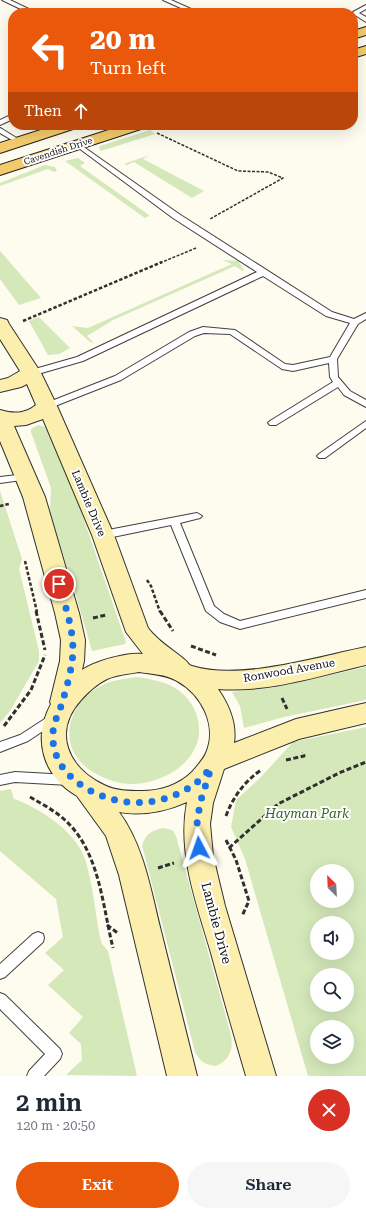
<!DOCTYPE html>
<meta charset="utf-8">
<style>
:root{--surface:#fff;--page:#f6f6f7;--text:#1f2937;--muted:#747a83;--accent:#ea580c}
body{margin:0;font-family:"Roboto Serif",serif;background:var(--page);color:var(--text);height:100vh;display:flex;flex-direction:column;font-size:15px;white-space:nowrap}
*{box-sizing:border-box;margin:0}
p{font-size:13px;color:var(--muted)}
.icon{flex:none;width:22px;height:22px;fill:none;stroke:currentColor;stroke-width:2;stroke-linecap:round;stroke-linejoin:round}
.map{position:relative;height:1076px;overflow:hidden}
.sheet{display:flex;flex-direction:column;background:var(--surface);flex:1}
.sheet>*{flex:none}
.hud{position:absolute;left:8px;top:8px;width:350px;height:122px;border-radius:16px;box-shadow:0 4px 16px #0002;background:#ea580c;color:#fff;overflow:hidden}
.needle{width:26px;rotate:336deg}
.controls{position:absolute;left:310px;top:864px;display:grid;gap:8px}
.controls a{display:grid;place-items:center;width:44px;height:44px;border-radius:50%;background:var(--surface);box-shadow:0 4px 16px #0002;font-size:20px}
.pin{position:absolute;display:grid;place-items:center;width:34px;height:34px;color:#fff;margin:-17px;border:2px solid #fff;border-radius:50%;box-shadow:0 1px 4px #0007}
.me{position:absolute;width:44px;margin:-22px;rotate:356deg;stroke-linejoin:round;filter:drop-shadow(0 0 3px #0008)}
.turn{display:flex;align-items:center;gap:14px;height:84px;padding:0 16px;font-size:18px}
.turn .icon{width:52px;height:52px;stroke-width:2.5}
.turn b{display:block;font-size:28px;line-height:34px}
.then{display:flex;align-items:center;height:38px;padding:0 16px;background:#0003;gap:8px;font-size:15px}
.round{display:grid;place-items:center;flex:none;width:42px;height:42px;border-radius:21px;background:var(--page)}
.overview{display:flex;align-items:center;justify-content:space-between;height:68px;padding:0 16px}
h1{font-size:24px;font-weight:600;line-height:30px}
.button{display:flex;gap:8px;margin-top:auto;padding:8px 16px}
.button a{flex:1;height:46px;border-radius:24px;background:var(--accent);color:#fff;font-size:16px;font-weight:600;line-height:46px;text-align:center}
.button a+a{background:var(--page);color:var(--text)}
.map>svg:first-child{display:block}
.green{fill:#d4e8ba;fill-rule:evenodd}
.lines{fill:none;stroke-linecap:round;stroke-linejoin:round}
.service-casing{stroke:#414141;stroke-width:2}
.secondary-casing{stroke:#303030;stroke-width:2}
.primary-casing{stroke:#1f1f1f;stroke-width:2}
.path-far2{stroke:#303030;stroke-width:1.5;stroke-dasharray:3 1.5;stroke-linecap:butt}
.path-far1{stroke:#303030;stroke-width:2.5;stroke-dasharray:3.5 2;stroke-linecap:butt}
.path{stroke:#303030;stroke-width:3;stroke-dasharray:5 2.5;stroke-linecap:butt}
.service{fill:#fff;fill-rule:evenodd}
.secondary{fill:#fcefad;fill-rule:evenodd}
.primary{fill:#f3cb6b;fill-rule:evenodd}
.route{stroke:#1a73e8;stroke-width:7;stroke-dasharray:0 12.6}
.labels{text-anchor:middle;stroke-width:4;stroke-linejoin:round;paint-order:stroke}
.far-street-label{font-size:9px;fill:#0e0e0e;stroke:#fff}
.street-label{font-size:11px;fill:#0e0e0e;stroke:#fff}
.near-park-label{font-size:13px;font-style:italic;fill:#326320;stroke:#fff}
.near-street-label{font-size:13px;fill:#0e0e0e;stroke:#fff}
</style>
<div class="map">
<svg width="366" height="1076" viewBox="0 0 366 1076">
<rect width="100%" height="100%" fill="#fefbef"/>
<!-- green -->
<g class="green">
<path d="M 150,130 L 155,134 L 101,151 L 99,149 L 100,146 Z"/>
<path d="M 150,155 L 143,159 L 204,191 L 192,198 L 134,162 L 125,166 L 126,163 Z"/>
<path d="M 78,158 L 85,163 L 80,166 L 149,215 L 149,216 L 145,218 L 65,161 Z"/>
<path d="M 45,165 L 55,167 L 57,171 L 54,172 L 48,169 L 0,186 L 0,183 Z"/>
<path d="M 0,251 L 41,298 L 19,305 L 0,279 Z"/>
<path d="M 222,260 L 238,261 L 244,270 L 243,271 L 235,266 L 113,320 L 87,336 L 94,343 L 90,342 L 72,326 L 88,328 L 232,264 Z"/>
<path d="M 38,317 L 41,319 L 70,348 L 59,354 L 48,355 L 29,321 Z"/>
<path d="M 38,425 L 45,427 L 75,494 L 126,642 L 125,644 L 92,651 L 74,589 L 50,513 L 51,488 L 31,432 L 31,429 Z"/>
<path d="M 0,491 L 22,559 L 19,569 L 39,651 L 39,661 L 10,711 L 0,723 Z"/>
<path d="M 366,667 L 366,700 L 284,717 L 244,728 L 240,706 L 232,692 L 271,688 Z"/>
<path d="M 137,677 C 150,679 163,681 175,688 C 198,702 207,733 191,755 C 181,769 168,776 152,781 C 139,785 125,785 113,781 C 97,776 81,767 73,751 C 62,727 77,698 99,687 C 111,680 123,679 137,677 Z"/>
<path d="M 366,727 L 366,1076 L 308,1076 L 245,859 L 231,827 L 236,800 L 260,778 L 293,742 ZM 317,871 L 347,871 L 347,901 L 317,901 ZM 317,923 L 347,923 L 347,953 L 317,953 ZM 317,975 L 347,975 L 347,1005 L 317,1005 ZM 317,1027 L 347,1027 L 347,1057 L 317,1057 Z"/>
<path d="M 11,789 L 14,799 C 40,808 76,832 85,859 C 93,884 95,912 100,937 L 102,944 L 108,951 L 137,1076 L 66,1075 L 82,1060 L 81,1044 L 69,1033 L 83,1017 L 48,985 L 64,970 L 45,953 L 63,937 L 56,899 L 0,851 L 0,791 Z"/>
<path d="M 163,828 L 172,830 L 176,836 L 231,1035 C 233,1049 231,1059 216,1066 C 206,1065 200,1062 195,1052 L 142,845 C 146,833 152,831 163,828 Z"/>
</g>
<g class="lines">
<defs>
<g id="service">
<path d="M 2,0 L 10,0 L 37,13 L 29,13 Z"/>
<path d="M 163,0 L 171,0 L 200,13 L 192,13 Z"/>
<path d="M 366,5 L 366,9 L 359,13 L 366,17 L 366,22 L 355,15 L 353,12 Z"/>
<path d="M 13,114 L 13,119 L 0,125 L 0,120 Z"/>
<path d="M 0,128 L 2,129 L 23,142 L 19,144 L 17,143 L 0,133 Z"/>
<path d="M 78,143 L 179,214 L 332,312 L 354,319 L 366,313 L 366,319 L 358,324 L 337,359 L 338,377 L 350,391 L 366,400 L 366,407 L 344,395 L 338,387 L 276,425 L 270,425 L 268,423 L 270,421 L 333,382 L 330,377 L 329,363 L 293,371 L 282,369 L 230,334 L 204,333 L 195,336 L 121,380 L 50,408 L 44,408 L 42,406 L 44,404 L 115,376 L 189,332 L 203,327 L 235,330 L 285,364 L 293,365 L 330,357 L 350,323 L 326,316 L 263,276 L 83,361 L 31,376 L 28,375 L 27,373 L 28,371 L 77,357 L 257,272 L 173,218 L 76,146 L 76,144 Z"/>
<path d="M 366,421 L 366,428 L 325,458 L 319,458 L 317,456 L 319,454 Z"/>
<path d="M 26,474 L 31,477 L 29,479 L 0,483 L 0,477 Z"/>
<path d="M 197,513 L 202,516 L 200,518 L 180,523 L 214,606 L 224,614 L 240,621 L 366,590 L 366,598 L 240,629 L 220,622 L 206,611 L 171,525 L 103,539 L 99,538 L 98,535 L 99,532 L 103,531 Z"/>
<path d="M 54,713 L 58,715 L 60,718 L 58,721 L 28,741 L 0,752 L 0,742 L 20,735 Z"/>
<path d="M 15,772 L 69,775 L 73,776 L 75,780 L 73,784 L 69,785 L 15,782 L 0,785 L 0,775 Z"/>
<path d="M 38,932 L 43,934 L 44,938 L 43,942 L 5,977 L 0,979 L 0,964 L 33,934 Z"/>
<path d="M 0,993 L 5,995 L 60,1049 L 62,1054 L 60,1059 L 44,1076 L 27,1076 L 29,1071 L 45,1054 L 0,1009 Z"/>
</g>
<path id="secondary" d="M 0,318 L 7,320 L 9,324 L 41,373 L 57,406 L 114,535 L 148,628 C 159,642 172,649 185,660 C 188,662 188,665 192,666 C 240,681 317,657 366,647 L 366,665 C 318,676 268,693 218,689 C 229,705 237,723 234,743 L 296,719 L 366,703 L 366,723 L 299,739 L 224,769 L 213,803 L 210,824 L 213,856 L 225,906 L 276,1076 L 246,1076 C 234,1035 222,994 211,953 C 197,905 177,853 187,802 C 164,812 143,816 119,812 C 144,846 151,891 161,931 C 173,980 185,1028 197,1076 L 167,1076 L 119,875 L 106,836 L 77,796 C 43,776 32,739 51,704 L 50,702 L 60,661 L 61,640 L 55,613 L 23,497 L 0,441 L 0,410 C 14,414 25,414 36,405 L 27,384 L 21,387 L 0,392 L 0,380 L 8,378 L 20,371 L 0,339 ZM 43,419 L 92,535 L 126,632 L 143,654 C 127,652 95,661 82,670 L 84,661 L 85,640 L 79,613 L 45,497 L 14,426 L 26,425 ZM 139,672 C 151,674 166,674 177,681 C 201,694 218,725 206,753 C 203,760 197,766 192,772 C 179,785 160,791 142,791 C 130,791 115,791 104,785 C 68,768 52,732 81,700 C 88,692 97,684 107,679 C 116,675 128,674 139,672 Z"/>
<g id="primary">
<path d="M 366,27 L 366,35 L 353,39 L 353,31 Z"/>
<path d="M 366,46 L 366,54 L 353,58 L 353,50 Z"/>
<path d="M 56,125 L 79,125 L 76,128 L 0,153 L 0,143 Z"/>
<path d="M 124,125 L 147,125 L 144,128 L 0,175 L 0,165 Z"/>
</g>
</defs>
<!-- service casing -->
<use href="#service" class="service-casing"/>
<!-- secondary casing -->
<use href="#secondary" class="secondary-casing"/>
<!-- primary casing -->
<use href="#primary" class="primary-casing"/>
<!-- path-far2 -->
<g class="path-far2">
<path d="M 157,133 L 238,171 L 268,172 L 283,178 L 210,219"/>
<path d="M 160,263 L 196,248"/>
</g>
<!-- path-far1 -->
<g class="path-far1">
<path d="M 23,321 L 162,262"/>
<path d="M 0,506 L 9,504"/>
<path d="M 25,561 L 37,612"/>
<path d="M 147,580 L 151,586 L 160,612"/>
</g>
<!-- path -->
<g class="path">
<path d="M 36,611 L 45,650"/>
<path d="M 160,611 L 173,631"/>
<path d="M 93,618 L 106,615"/>
<path d="M 191,646 L 216,655"/>
<path d="M 282,698 L 287,709"/>
<path d="M 4,726 L 31,690 L 45,655"/>
<path d="M 286,760 L 304,756 L 303,752"/>
<path d="M 30,797 C 44,805 59,813 70,825 C 100,857 103,908 113,948"/>
<path d="M 226,816 C 233,797 244,782 261,770"/>
<path d="M 226,840 L 236,860 L 249,901 L 242,916"/>
<path d="M 229,848 L 278,804 L 339,773 L 366,762"/>
<path d="M 158,868 L 174,863"/>
<path d="M 107,925 L 119,934"/>
</g>
<!-- service -->
<use href="#service" class="service"/>
<!-- secondary -->
<use href="#secondary" class="secondary"/>
<!-- primary -->
<use href="#primary" class="primary"/>
</g>
<g class="lines">
<!-- route -->
<path class="route" d="M 59,584 C 66,609 76,635 72,662 C 70,675 66,690 62,703 C 59,713 54,721 53,732 C 50,771 87,795 121,801 C 146,806 175,799 196,783 C 201,779 206,773 211,768 L 200,803 L 197,824 L 199,848"/>
</g>
<g class="labels">
<!-- far-street labels -->
<g class="far-street-label">
<text transform="translate(58 151) rotate(-18)" y="3">Cavendish Drive</text>
</g>
<!-- street labels -->
<g class="street-label">
<text transform="translate(89 503) rotate(67)" y="4">Lambie Drive</text>
<text transform="translate(289 670) rotate(-10)" y="4">Ronwood Avenue</text>
</g>
<!-- near-park labels -->
<g class="near-park-label">
<text x="307" y="818">Hayman Park</text>
</g>
<!-- near-street labels -->
<g class="near-street-label">
<text transform="translate(217 923) rotate(75)" y="5">Lambie Drive</text>
</g>
</g>
</svg>
<div class="controls">
<a><svg class="needle" viewBox="-14 -14 28 28"><path d="M0-13l5 13h-10z" fill="#e53935"/><path d="M0 13l5-13h-10z" fill="#747a83"/></svg></a>
<a><svg class="icon" aria-label="sound" viewBox="0 0 24 24"><path d="M4 9h4l5-4v14l-5-4H4zM17 9q2 3 0 6"/></svg></a>
<a><svg class="icon" aria-label="search" viewBox="0 0 24 24"><circle cx="10" cy="10" r="6"/><path d="M15 15l6 6"/></svg></a>
<a><svg class="icon" aria-label="layers" viewBox="0 0 24 24"><path d="M12 4l9 5-9 5-9-5zM3 14l9 5 9-5"/></svg></a>
</div>
<div class="pin" style="left:59px;top:584px;background:#d93025"><svg class="icon" aria-label="arrive" viewBox="0 0 24 24"><path d="M6 21V4h12l-3 4 3 4H6"/></svg></div>
<svg class="me" style="left:199px;top:848px" viewBox="-20 -20 40 40"><path d="M0-17L14 15 0 8-14 15z" fill="#1a73e8" stroke="#fff" stroke-width="4"/></svg>
<div class="hud">
<div class="turn"><svg class="icon" aria-label="left" viewBox="0 0 24 24"><path d="M17 20v-9H6M10 6l-5 5 5 5"/></svg><div><b>20 m</b>Turn left</div></div>
<div class="then">Then<svg class="icon" aria-label="ahead" viewBox="0 0 24 24"><path d="M12 20V5M6 11l6-6 6 6"/></svg></div>
</div>
</div>
<section class="sheet">
<div class="overview"><div><h1>2 min</h1><p>120 m · 20:50</p></div><a class="round" style="background:#d93025;color:#fff"><svg class="icon" aria-label="close" viewBox="0 0 24 24"><path d="M6 6l12 12M18 6L6 18"/></svg></a></div>
<div class="button"><a>Exit</a><a>Share</a></div>
</section>
